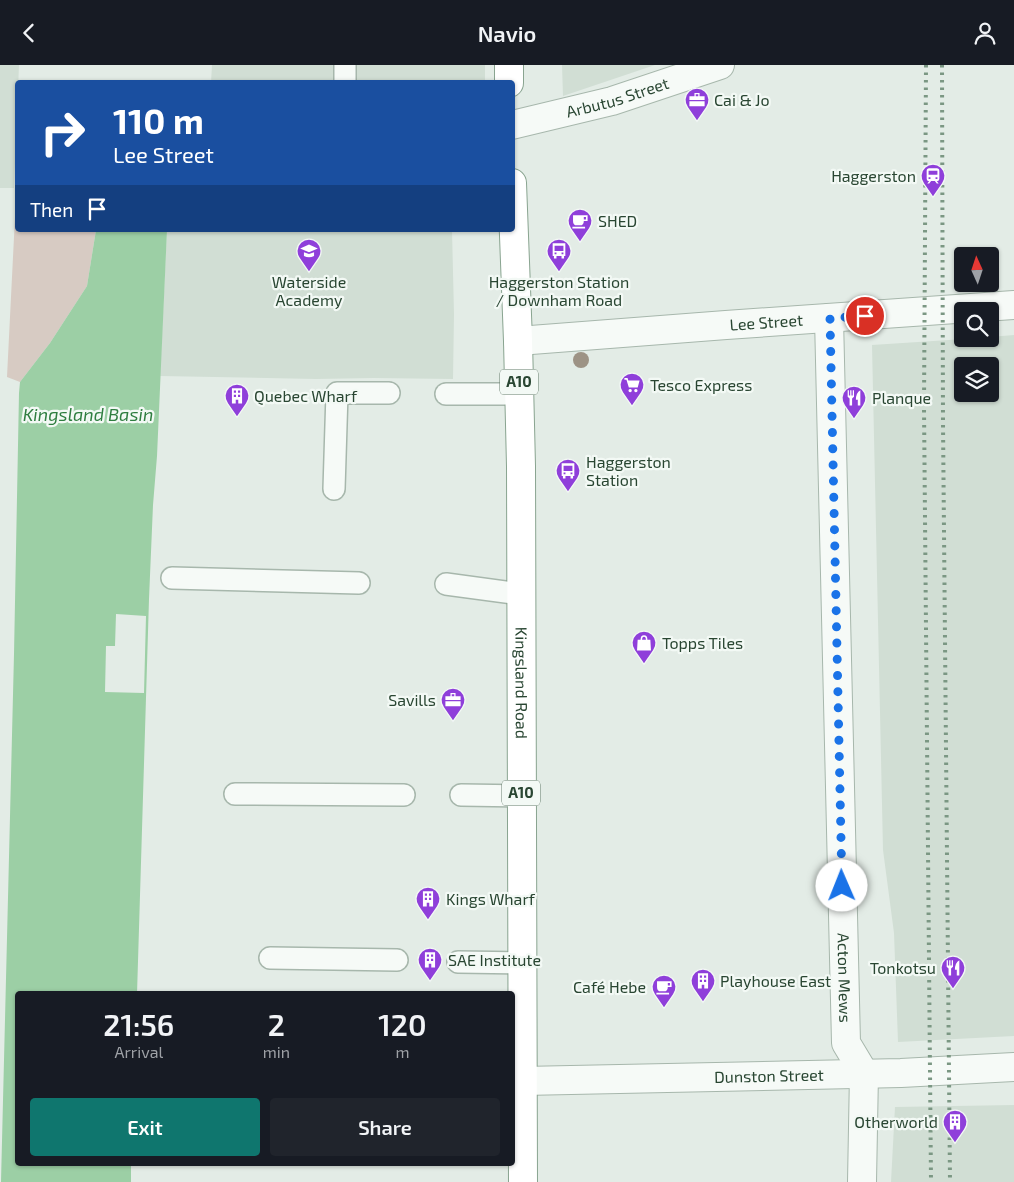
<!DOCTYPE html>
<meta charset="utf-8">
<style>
:root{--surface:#171b24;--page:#20242c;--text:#f1f3f6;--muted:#9ea1a6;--accent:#0f766e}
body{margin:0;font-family:"Exo 2",sans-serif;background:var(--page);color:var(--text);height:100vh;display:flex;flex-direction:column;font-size:19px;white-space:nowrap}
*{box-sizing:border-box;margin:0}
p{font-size:16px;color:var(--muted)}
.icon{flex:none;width:28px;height:28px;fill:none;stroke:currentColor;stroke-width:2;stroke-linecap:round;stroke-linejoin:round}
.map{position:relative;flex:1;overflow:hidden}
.side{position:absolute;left:15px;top:926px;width:500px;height:175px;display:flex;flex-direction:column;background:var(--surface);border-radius:5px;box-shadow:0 1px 4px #0004}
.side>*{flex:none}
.top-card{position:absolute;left:15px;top:15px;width:500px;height:152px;border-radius:5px;box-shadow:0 1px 4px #0004;background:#1a4fa0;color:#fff;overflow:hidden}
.needle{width:32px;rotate:357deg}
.controls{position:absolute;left:954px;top:182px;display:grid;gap:10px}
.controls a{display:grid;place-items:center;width:45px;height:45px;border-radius:5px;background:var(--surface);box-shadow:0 1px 4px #0004;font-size:25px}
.pin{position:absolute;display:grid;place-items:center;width:42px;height:42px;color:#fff;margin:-21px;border:2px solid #fff;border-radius:50%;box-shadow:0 1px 5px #0007}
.me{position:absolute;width:55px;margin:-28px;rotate:359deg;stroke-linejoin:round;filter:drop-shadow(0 0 4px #0008)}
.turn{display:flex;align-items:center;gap:18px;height:105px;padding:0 15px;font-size:22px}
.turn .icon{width:65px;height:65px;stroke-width:2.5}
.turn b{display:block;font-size:35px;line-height:42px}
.then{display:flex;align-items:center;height:48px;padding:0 15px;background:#0003;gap:10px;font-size:19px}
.eta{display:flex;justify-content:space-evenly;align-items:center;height:85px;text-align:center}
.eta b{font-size:30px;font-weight:600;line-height:35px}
.button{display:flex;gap:10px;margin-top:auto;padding:10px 15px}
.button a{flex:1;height:58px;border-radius:5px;background:var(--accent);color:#fff;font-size:20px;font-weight:600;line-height:58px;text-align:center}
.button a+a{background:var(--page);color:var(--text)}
header{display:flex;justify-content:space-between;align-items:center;height:65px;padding:0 15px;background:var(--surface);font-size:22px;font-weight:600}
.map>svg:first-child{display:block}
.built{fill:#d1ded4;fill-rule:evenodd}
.green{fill:#d7cbc3}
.water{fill:#9ccfa5}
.pier{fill:#e3ece6}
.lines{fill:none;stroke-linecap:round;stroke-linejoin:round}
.lane-casing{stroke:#a7b7ac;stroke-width:24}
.street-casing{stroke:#a7b7ac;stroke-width:30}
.highway-casing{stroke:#89a490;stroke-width:30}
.lane{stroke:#f6faf7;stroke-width:21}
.street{stroke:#f6faf7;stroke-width:28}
.highway{stroke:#fff;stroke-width:28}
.rail{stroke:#7b9783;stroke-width:4;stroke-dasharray:2.5 5;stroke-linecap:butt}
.tree{fill:#9d9385}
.route{stroke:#1a73e8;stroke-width:9;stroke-dasharray:0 16.2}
.labels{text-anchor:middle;stroke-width:4.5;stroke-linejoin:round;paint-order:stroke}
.shield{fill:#f3f9f5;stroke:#667c6c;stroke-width:1}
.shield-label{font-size:15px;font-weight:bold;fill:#294632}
.street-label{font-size:16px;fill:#294632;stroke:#f3f9f5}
.poi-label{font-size:16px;fill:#294632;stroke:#f3f9f5;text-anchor:start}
.water-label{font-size:18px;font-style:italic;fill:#2f7e40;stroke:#f3f9f5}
</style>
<header><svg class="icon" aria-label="back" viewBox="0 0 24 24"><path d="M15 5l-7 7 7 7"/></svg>Navio<svg class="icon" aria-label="person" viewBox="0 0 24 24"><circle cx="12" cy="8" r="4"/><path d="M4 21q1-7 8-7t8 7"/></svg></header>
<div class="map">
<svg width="1014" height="1117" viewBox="0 0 1014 1117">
<rect width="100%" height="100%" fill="#e3ece6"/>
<!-- built -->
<g class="built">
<path d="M 0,0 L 19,0 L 14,123 L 0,123 Z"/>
<path d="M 212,0 L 485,0 L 485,17 L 211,18 Z"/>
<path d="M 562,0 L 655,0 L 563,31 Z"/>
<path d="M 167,165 L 452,165 L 454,249 L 453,314 L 374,313 L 316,314 L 160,311 Z"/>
<path d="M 1014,270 L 1014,971 L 898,977 L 894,868 L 883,785 L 872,280 L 964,274 L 990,274 L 990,272 ZM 990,301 L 990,329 L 962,329 L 962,301 Z"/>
<path d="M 1014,1040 L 1014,1117 L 891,1117 L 895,1042 Z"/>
</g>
<!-- green -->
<path class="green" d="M 16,132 L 17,133 L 18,165 L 96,165 L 87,221 L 50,278 L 20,317 L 7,312 Z"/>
<!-- water -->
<path class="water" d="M 96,165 L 167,165 L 157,391 L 153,440 L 149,534 L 137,929 L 18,929 L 18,1099 L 131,1099 L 131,1117 L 1,1117 L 14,589 L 19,328 L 20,317 L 50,278 L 87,221 Z"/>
<!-- pier -->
<path class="pier" d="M 116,549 L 146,551 L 144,628 L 105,627 L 106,581 L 115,581 Z"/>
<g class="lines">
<defs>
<g id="lane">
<path d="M 345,18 L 345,0"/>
<path d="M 446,329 L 519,329"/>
<path d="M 334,424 L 337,328 L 389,328"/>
<path d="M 172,513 L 359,518"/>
<path d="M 446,519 L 521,529"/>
<path d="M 235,729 L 404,730"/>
<path d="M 461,730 L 521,731"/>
<path d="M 270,893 L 397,895"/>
<path d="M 458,897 L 523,898"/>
</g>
<g id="street">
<path id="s1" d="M 512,60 L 612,36 L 720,0"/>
<path id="s2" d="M 829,253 L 846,978 L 864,1008 L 862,1117"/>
<path id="s3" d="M 518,276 L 726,260 L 1014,240"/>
<path id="s4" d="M 523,1016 L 901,1008 L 1014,1002"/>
</g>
<g id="highway">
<path d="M 509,0 L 509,18"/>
<path id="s5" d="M 512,118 L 518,276 L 521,401 L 523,1117"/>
</g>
</defs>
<!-- lane casing -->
<use href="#lane" class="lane-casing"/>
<!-- street casing -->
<use href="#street" class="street-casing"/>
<!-- highway casing -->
<use href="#highway" class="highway-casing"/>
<!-- lane -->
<use href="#lane" class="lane"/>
<!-- street -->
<use href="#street" class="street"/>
<!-- highway -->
<use href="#highway" class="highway"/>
<!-- rail -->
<g class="rail">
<path d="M 926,0 L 924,342 L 931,1117"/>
<path d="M 942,0 L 943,358 L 950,1117"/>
</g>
</g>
<!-- trees -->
<circle class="tree" cx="581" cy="295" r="8"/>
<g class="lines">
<!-- route -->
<path class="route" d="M 842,821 L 830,253 L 865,251"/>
</g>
<!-- icons -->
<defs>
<symbol id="office-pin" viewBox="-11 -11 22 30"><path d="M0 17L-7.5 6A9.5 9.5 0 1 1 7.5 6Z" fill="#8f3fda" stroke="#f3f9f5"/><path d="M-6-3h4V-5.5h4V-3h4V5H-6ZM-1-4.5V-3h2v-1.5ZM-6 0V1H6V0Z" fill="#fff"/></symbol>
<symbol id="station-pin" viewBox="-11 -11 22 30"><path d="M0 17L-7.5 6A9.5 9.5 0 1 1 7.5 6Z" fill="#8f3fda" stroke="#f3f9f5"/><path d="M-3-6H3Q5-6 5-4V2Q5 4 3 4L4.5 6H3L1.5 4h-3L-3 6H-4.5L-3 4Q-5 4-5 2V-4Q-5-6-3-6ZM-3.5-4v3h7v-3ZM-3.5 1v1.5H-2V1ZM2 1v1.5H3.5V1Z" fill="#fff"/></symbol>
<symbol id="cafe-pin" viewBox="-11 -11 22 30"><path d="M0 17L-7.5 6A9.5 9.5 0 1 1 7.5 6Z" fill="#8f3fda" stroke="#f3f9f5"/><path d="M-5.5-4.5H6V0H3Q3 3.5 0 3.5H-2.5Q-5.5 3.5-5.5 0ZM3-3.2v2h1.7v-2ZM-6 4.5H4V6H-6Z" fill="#fff"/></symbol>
<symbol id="school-pin" viewBox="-11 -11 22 30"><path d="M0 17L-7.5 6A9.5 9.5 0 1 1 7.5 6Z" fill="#8f3fda" stroke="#f3f9f5"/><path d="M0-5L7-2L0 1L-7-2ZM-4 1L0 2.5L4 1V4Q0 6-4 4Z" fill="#fff"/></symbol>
<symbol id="bus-pin" viewBox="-11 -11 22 30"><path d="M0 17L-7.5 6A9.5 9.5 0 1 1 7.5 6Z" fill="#8f3fda" stroke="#f3f9f5"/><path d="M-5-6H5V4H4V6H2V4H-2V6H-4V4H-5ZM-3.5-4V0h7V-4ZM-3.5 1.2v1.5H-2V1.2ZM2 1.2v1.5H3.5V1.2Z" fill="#fff"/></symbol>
<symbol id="supermarket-pin" viewBox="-11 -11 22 30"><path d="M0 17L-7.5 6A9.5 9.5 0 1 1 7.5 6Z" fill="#8f3fda" stroke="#f3f9f5"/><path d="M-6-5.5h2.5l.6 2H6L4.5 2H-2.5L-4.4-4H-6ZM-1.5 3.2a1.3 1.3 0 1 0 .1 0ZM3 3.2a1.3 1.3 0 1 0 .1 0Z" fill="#fff"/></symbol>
<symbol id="building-pin" viewBox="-11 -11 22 30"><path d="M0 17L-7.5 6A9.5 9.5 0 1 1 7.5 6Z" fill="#8f3fda" stroke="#f3f9f5"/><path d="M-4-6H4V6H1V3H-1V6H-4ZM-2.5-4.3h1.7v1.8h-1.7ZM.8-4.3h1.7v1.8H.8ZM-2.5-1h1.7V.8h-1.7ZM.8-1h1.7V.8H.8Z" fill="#fff"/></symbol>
<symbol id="restaurant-pin" viewBox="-11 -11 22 30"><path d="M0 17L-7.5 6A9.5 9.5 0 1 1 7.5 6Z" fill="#8f3fda" stroke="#f3f9f5"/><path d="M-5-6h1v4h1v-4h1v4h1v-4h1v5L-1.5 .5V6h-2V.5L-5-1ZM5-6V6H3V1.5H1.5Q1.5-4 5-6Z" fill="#fff"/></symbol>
<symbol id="shop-pin" viewBox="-11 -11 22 30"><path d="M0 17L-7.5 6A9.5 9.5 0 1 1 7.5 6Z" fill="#8f3fda" stroke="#f3f9f5"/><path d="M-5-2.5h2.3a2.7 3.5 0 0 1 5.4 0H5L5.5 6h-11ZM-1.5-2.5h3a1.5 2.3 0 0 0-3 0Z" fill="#fff"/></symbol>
</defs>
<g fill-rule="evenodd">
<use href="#office-pin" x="683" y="21" width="28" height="38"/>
<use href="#station-pin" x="919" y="97" width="28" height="38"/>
<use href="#cafe-pin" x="566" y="142" width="28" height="38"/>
<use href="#school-pin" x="295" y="172" width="28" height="38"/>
<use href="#bus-pin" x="545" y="172" width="28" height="38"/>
<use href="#supermarket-pin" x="618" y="306" width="28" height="38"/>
<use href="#building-pin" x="223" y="317" width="28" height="38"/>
<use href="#restaurant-pin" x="840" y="319" width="28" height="38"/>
<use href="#bus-pin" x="554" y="392" width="28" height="38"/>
<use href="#shop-pin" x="630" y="564" width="28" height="38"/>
<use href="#office-pin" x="439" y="621" width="28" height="38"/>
<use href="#building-pin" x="414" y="820" width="28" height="38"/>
<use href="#building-pin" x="416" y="881" width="28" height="38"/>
<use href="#restaurant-pin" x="939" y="889" width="28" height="38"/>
<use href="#building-pin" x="689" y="902" width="28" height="38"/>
<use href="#cafe-pin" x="650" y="908" width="28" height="38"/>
<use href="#building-pin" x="941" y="1043" width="28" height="38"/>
</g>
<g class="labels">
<!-- shield labels -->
<g class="shield">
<rect x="500" y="304.5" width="38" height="25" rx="4"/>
<rect x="502" y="715.5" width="38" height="25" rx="4"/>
</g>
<g class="shield-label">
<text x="519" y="322">A10</text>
<text x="521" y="733">A10</text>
</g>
<!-- street labels -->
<g class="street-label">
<text dy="6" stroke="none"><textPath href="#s1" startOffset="109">Arbutus Street</textPath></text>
<text dy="6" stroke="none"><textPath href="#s3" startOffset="249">Lee Street</textPath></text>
<text dy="6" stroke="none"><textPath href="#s5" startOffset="500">Kingsland Road</textPath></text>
<text dy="6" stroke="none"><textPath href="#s2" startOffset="660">Acton Mews</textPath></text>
<text dy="6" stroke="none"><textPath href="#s4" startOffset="246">Dunston Street</textPath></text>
</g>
<!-- poi labels -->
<g class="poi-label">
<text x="714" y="41">Cai &amp; Jo</text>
<text x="916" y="117" text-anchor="end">Haggerston</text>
<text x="598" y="162">SHED</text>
<text x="309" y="223" text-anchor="middle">Waterside<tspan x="309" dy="18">Academy</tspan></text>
<text x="559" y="223" text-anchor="middle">Haggerston Station<tspan x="559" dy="18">/ Downham Road</tspan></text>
<text x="650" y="326">Tesco Express</text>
<text x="254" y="337">Quebec Wharf</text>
<text x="872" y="339">Planque</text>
<text x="586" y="403">Haggerston<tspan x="586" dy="18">Station</tspan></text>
<text x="662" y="584">Topps Tiles</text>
<text x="436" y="641" text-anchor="end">Savills</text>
<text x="446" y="840">Kings Wharf</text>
<text x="448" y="901">SAE Institute</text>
<text x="936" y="909" text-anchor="end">Tonkotsu</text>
<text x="720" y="922">Playhouse East</text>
<text x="646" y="928" text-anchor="end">Café Hebe</text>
<text x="938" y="1063" text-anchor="end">Otherworld</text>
</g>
<!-- water labels -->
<g class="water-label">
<text x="88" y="356">Kingsland Basin</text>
</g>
</g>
</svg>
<div class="controls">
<a><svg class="needle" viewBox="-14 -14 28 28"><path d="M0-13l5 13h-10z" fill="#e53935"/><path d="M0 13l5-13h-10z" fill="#9ea1a6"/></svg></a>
<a><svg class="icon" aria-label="search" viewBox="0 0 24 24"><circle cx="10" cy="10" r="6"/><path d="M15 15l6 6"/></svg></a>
<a><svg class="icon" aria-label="layers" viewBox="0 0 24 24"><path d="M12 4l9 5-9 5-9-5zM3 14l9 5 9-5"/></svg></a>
</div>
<div class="pin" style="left:865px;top:251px;background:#d93025"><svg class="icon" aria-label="arrive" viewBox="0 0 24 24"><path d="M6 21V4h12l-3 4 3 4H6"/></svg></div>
<svg class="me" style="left:842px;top:821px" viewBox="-20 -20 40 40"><circle r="19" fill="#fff"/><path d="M0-13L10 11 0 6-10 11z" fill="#1a73e8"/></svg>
<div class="top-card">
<div class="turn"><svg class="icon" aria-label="right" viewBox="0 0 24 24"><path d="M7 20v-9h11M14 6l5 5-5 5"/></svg><div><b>110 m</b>Lee Street</div></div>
<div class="then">Then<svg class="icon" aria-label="arrive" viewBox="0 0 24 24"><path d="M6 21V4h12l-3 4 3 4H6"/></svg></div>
</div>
<section class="side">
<div class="eta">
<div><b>21:56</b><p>Arrival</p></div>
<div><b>2</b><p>min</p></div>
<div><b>120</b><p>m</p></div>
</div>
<div class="button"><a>Exit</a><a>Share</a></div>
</section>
</div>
